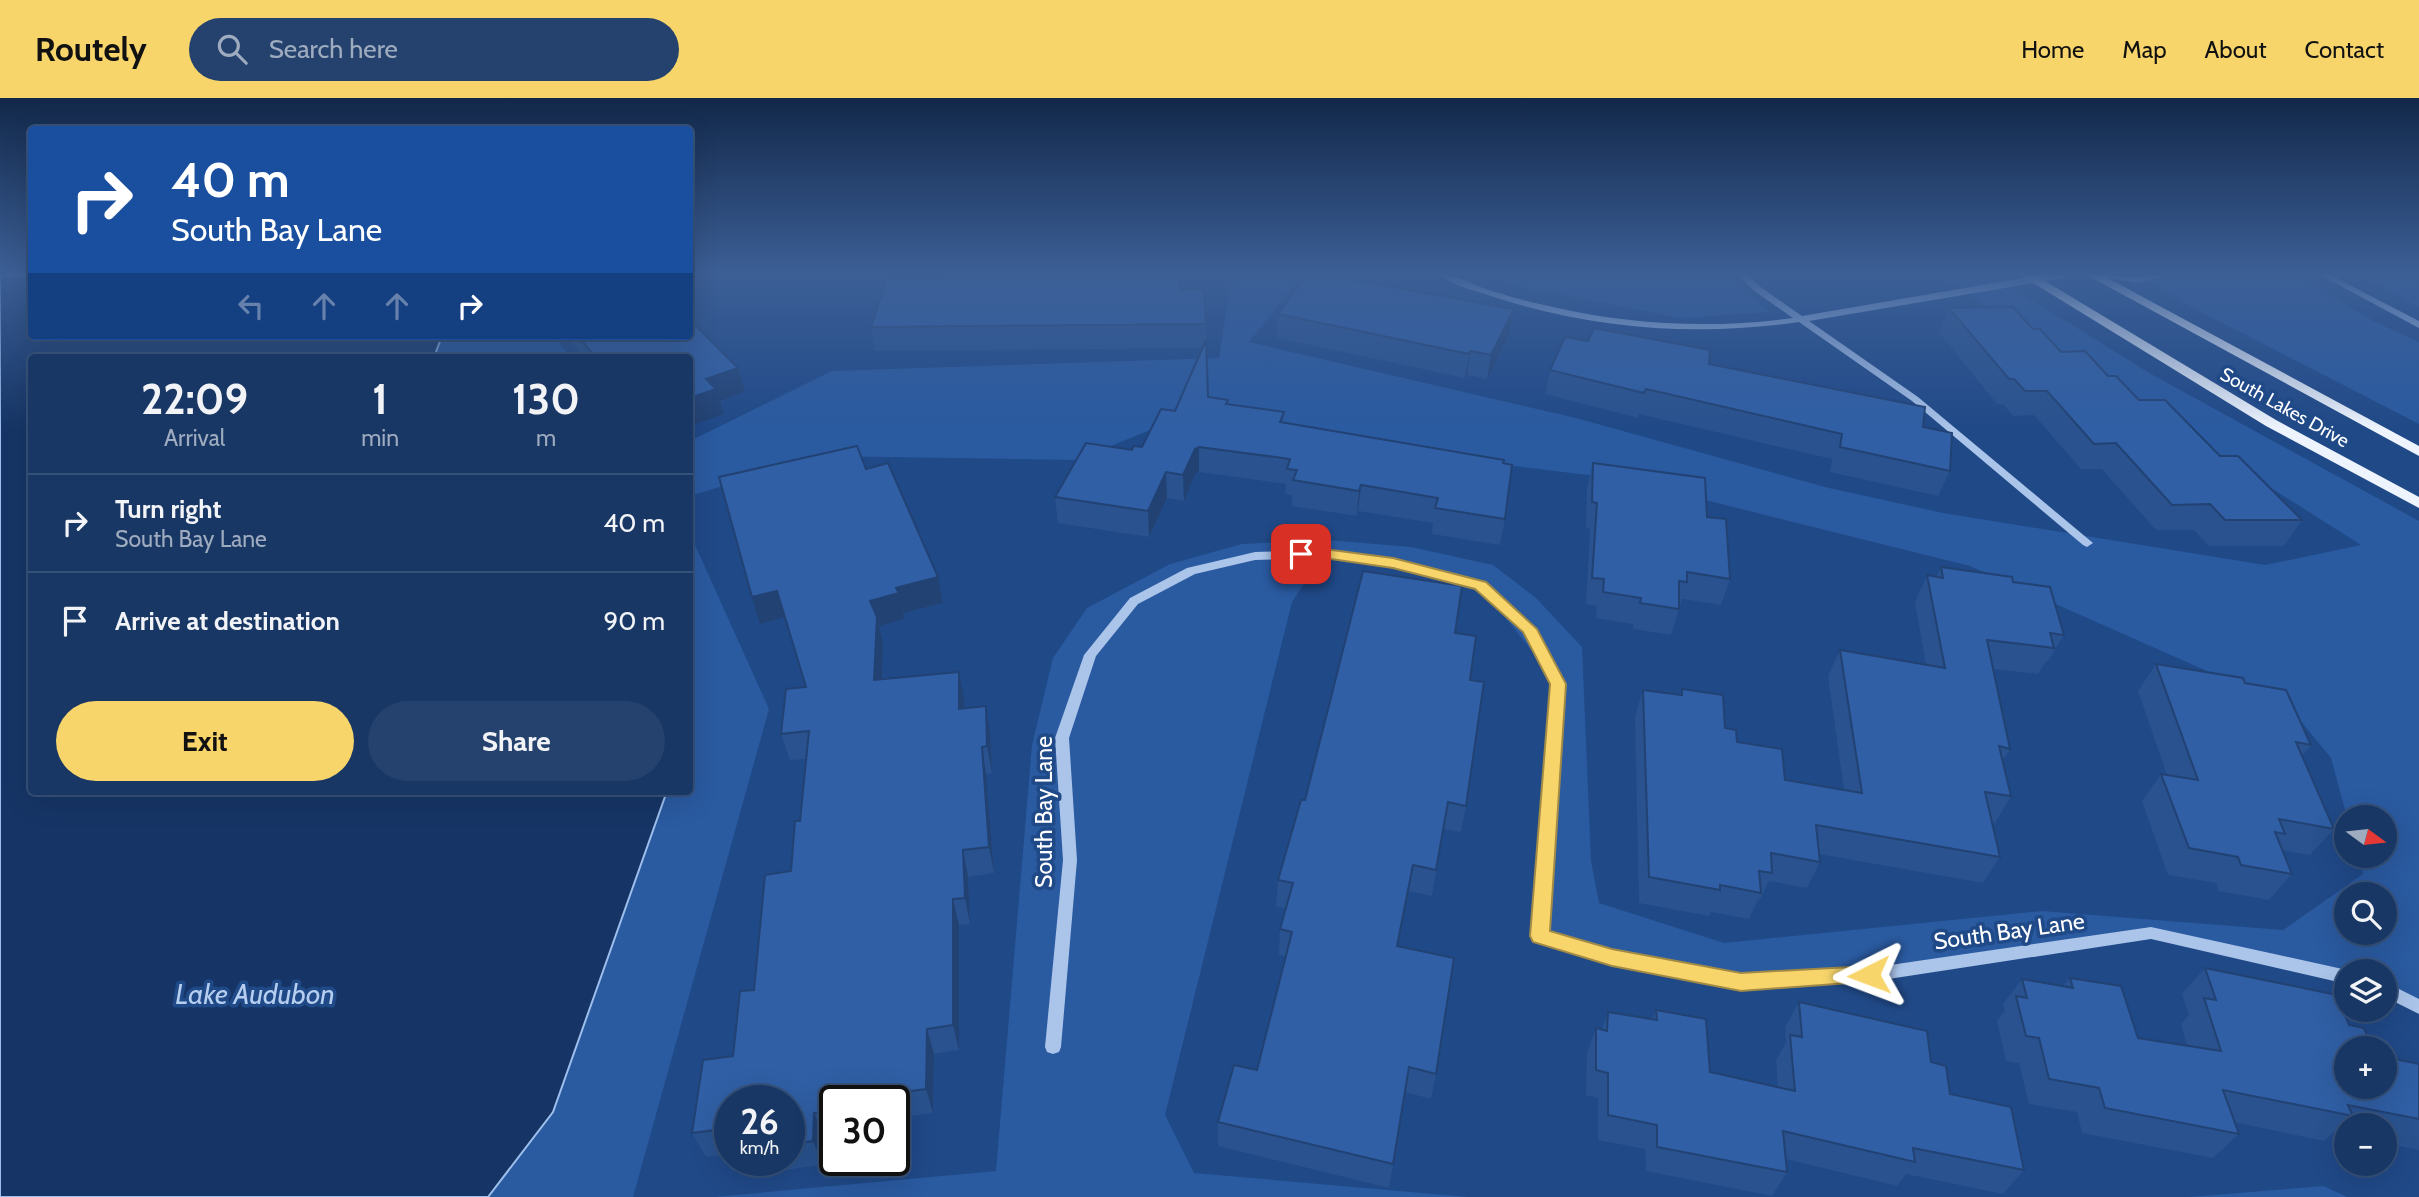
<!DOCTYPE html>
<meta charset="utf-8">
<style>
:root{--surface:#183765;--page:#25426e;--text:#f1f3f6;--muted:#9facbf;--line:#365179;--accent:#f7d56b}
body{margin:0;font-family:Cabin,sans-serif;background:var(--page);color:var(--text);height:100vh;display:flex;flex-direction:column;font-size:26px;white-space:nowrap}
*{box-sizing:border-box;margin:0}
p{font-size:23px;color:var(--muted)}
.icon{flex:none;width:38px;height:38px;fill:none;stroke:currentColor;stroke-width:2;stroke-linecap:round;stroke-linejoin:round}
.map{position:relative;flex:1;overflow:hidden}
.drawer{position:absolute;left:28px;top:256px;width:665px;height:441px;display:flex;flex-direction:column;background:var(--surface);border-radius:7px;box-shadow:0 7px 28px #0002,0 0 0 2px var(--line)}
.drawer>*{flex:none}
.banner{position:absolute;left:28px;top:28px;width:665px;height:214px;border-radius:7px;box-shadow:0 7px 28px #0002,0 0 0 2px var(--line);background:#1a4fa0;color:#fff;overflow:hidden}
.needle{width:46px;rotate:105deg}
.tools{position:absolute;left:2334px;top:707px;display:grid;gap:14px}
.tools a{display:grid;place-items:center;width:63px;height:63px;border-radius:50%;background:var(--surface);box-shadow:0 7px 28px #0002,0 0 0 2px var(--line);font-size:35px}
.speed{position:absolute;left:714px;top:987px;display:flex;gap:14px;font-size:35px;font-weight:700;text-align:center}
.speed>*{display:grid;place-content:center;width:91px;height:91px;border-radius:50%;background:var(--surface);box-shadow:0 7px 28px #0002,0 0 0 2px var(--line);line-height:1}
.speed small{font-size:18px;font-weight:400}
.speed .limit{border:4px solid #111;border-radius:10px;background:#fff;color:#111}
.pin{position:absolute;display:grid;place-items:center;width:60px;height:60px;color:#fff;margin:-30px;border-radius:14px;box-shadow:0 4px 10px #0006}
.me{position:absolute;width:77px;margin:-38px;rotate:267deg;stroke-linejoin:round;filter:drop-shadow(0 0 5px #0008)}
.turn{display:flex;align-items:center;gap:24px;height:147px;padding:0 28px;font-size:32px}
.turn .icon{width:91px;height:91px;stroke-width:2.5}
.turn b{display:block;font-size:49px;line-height:60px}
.lanes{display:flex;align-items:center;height:66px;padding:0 28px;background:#0003;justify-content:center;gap:35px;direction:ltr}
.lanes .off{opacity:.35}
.eta{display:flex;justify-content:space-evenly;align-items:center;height:119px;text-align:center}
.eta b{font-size:42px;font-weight:800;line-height:49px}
.cta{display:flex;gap:14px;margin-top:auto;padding:14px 28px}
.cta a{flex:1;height:80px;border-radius:42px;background:var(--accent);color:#111;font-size:28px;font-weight:800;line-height:80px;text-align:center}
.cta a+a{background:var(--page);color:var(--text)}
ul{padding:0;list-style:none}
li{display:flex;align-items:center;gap:21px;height:98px;padding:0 28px;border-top:2px solid var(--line)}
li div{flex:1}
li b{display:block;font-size:26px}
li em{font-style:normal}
header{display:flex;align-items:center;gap:42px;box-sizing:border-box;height:98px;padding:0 35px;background:var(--accent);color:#111}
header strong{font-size:33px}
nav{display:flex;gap:38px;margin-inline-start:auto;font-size:24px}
.search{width:490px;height:63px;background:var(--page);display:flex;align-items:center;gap:18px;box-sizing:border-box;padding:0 24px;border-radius:38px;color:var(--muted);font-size:26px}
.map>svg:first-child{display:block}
.green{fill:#2a5aa0;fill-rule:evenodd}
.water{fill:#163566;stroke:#9ebfeb;stroke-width:2}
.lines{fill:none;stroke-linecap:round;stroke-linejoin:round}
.minor{fill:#aac4ea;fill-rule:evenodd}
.major{fill:#eef4fe;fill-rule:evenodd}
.wall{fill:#29528e}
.shaded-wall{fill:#224274}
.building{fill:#305fa5;stroke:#224274;stroke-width:2}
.route{fill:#f7d56b;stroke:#a18a46;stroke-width:2}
.labels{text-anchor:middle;stroke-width:7;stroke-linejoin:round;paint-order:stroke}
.far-street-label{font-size:19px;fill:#fff;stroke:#204987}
.street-label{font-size:23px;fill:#fff;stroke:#204987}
.near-water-label{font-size:28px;font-style:italic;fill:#b6cff1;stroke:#204987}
</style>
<header>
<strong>Routely</strong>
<div class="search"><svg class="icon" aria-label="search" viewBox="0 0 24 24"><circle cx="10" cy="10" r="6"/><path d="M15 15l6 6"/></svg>Search here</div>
<nav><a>Home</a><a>Map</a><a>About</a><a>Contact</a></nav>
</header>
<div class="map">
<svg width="2419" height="1099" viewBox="0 0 2419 1099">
<rect width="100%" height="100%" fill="#204987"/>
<!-- green -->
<g class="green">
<path d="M 1250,177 L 1302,177 L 1249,244 L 1576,320 L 1829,390 L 1943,415 L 2265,467 L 2361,447 L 2008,223 L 1941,177 L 1992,177 L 2151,276 L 2419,423 L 2419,909 L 2385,891 L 2385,873 L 2347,873 L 2151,835 L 1741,884 L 1540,838 L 1558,585 L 1480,488 L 1324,456 L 1292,504 L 1165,1017 L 1194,1075 L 1468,1099 L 714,1099 L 996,1073 L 1032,647 L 1053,560 L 1087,510 L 1170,466 L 1242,446 L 1327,442 L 1411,449 L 1493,467 L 1536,500 L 1582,549 L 1591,763 L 1599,805 L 1724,845 L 2042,813 L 2283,832 L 2363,776 L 2358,758 L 2385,758 L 2385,719 L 2347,719 L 2331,660 L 2290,610 L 1970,468 L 1621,381 L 1341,347 L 1190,316 L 1076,362 L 822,358 L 690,398 L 690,343 L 832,273 L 1219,260 L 1230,188 ZM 2347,796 L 2385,796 L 2385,835 L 2347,835 Z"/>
<path d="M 1500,177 L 1730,177 L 1769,214 L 1681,220 L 1507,186 Z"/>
<path d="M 2138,177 L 2297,177 L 2373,223 L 2419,244 L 2419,326 L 2178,202 Z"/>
<path d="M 2363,177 L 2419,177 L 2419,209 L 2414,207 Z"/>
<path d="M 442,238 L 554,238 L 570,259 L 434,259 Z"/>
<path d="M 690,436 L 769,611 L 633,1099 L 488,1099 L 553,1014 L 667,693 L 690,693 Z"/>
<path d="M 2324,1088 L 2347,1099 L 2189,1099 Z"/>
</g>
<!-- water -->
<path class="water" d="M 0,177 L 31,177 L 32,238 L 442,238 L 434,259 L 32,259 L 32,693 L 667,693 L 553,1014 L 488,1099 L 0,1099 Z"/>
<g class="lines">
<!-- minor -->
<g class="minor">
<path d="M 1440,177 C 1455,177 1466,183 1480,189 C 1504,197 1528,204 1553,209 C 1632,227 1712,231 1793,220 L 1753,192 L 1739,177 L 1748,177 L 1759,188 L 1802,218 L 2023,180 L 2046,177 L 2067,177 L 2063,180 L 1809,223 L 1918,299 L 2093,445 L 2087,449 L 2083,447 L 1912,303 L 1799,224 C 1696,239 1593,231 1494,199 C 1476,193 1454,188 1440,177 Z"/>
<path d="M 2103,177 L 2139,179 L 2165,177 L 2139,185 L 2107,180 Z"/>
<path d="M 2320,177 L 2330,177 L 2419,223 L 2419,230 Z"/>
<path d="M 1324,452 L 1393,461 L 1484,485 L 1535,531 L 1564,586 L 1548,834 L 1612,852 L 1741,877 L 1869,870 L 2151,829 L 2347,872 L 2350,873 L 2347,873 L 2347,886 L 2151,841 L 1869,884 L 1741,891 L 1612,866 L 1535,842 L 1532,838 L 1552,586 L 1524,533 L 1476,491 L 1393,469 L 1324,460 L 1255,462 L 1195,476 L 1138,506 L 1096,558 L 1069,640 L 1077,762 L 1061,949 L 1059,954 L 1053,956 L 1047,954 L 1045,949 L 1063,762 L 1055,640 L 1084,557 L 1130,500 L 1187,470 L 1255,454 Z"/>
<path d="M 2385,884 L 2419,901 L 2419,916 L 2385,899 Z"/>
</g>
<!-- major -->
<g class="major">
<path d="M 2020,177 L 2035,177 L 2276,322 L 2419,399 L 2419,410 L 2266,328 Z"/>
<path d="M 2087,177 L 2102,177 L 2419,348 L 2419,358 Z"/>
</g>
</g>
<!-- wall -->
<g class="wall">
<path d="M 1180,192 L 1206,226 L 1208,299 L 1228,302 L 1228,306 L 1284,314 L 1283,324 L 1503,365 L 1505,421 L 1500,447 L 1432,436 L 1433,425 L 1358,413 L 1357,418 L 1292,408 L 1292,397 L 1285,396 L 1286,386 L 1199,374 L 1195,376 L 1184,403 L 1167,400 L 1149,439 L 1058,425 L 1055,399 L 1132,352 L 1142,349 L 1175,313 L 1203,250 L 875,253 L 871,229 Z"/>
<path d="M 1949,210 L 2033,231 L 2061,254 L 2108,278 L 2139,302 L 2220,358 L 2302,422 L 2284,448 L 2209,448 L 2194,432 L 2156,432 L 2102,371 L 2081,371 L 2034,317 L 2013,318 L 2003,306 L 1997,306 L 1939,234 Z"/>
<path d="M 1278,216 L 1510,235 L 1487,281 L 1467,277 L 1465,280 L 1277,240 Z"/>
<path d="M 569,238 L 690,238 L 738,270 L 745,294 L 720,303 L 724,316 L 690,259 L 584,259 L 571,243 Z"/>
<path d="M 1709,266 L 1923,329 L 1950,373 L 1938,398 L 1830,374 L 1832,361 L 1639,316 L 1638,320 L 1545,296 L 1550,272 Z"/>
<path d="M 1593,365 L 1707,419 L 1730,481 L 1721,507 L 1682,501 L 1671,537 L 1633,531 L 1633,526 L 1596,520 L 1597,508 L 1586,506 L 1590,431 L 1586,430 L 1587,390 Z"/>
<path d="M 866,371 L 938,479 L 943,505 L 903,515 L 904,521 L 879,528 L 883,545 L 882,581 L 964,600 L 964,610 L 986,608 L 990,634 L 992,675 L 986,676 L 994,775 L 968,779 L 970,826 L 959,827 L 959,952 L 934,956 L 933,1015 L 894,1020 L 894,1003 L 835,1003 L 835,1038 L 824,1039 L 823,1067 L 770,1074 L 764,1062 L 789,1062 L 789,1003 L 730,1003 L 730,1056 L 706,1059 L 692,1035 L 733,958 L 791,773 L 800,723 L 806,661 L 790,662 L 781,636 L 806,589 L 785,519 L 760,526 Z"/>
<path d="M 1941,469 L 2013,484 L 2064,537 L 2048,563 L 2046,563 L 2038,576 L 1993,571 L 2010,651 L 2002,663 L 2011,698 L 1995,725 L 1992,724 L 2000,759 L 1983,785 L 1819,756 L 1820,764 L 1807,790 L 1769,783 L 1760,802 L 1758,801 L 1749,821 L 1711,814 L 1709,818 L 1639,805 L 1635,618 L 1643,592 L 1680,597 L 1682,591 L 1725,630 L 1737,644 L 1785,682 L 1844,692 L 1828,578 L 1840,552 L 1926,567 L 1915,504 L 1927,477 L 1936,479 Z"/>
<path d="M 1455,535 L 1470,582 L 1466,708 L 1461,734 L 1443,731 L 1432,798 L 1408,793 L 1397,848 L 1436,976 L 1431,1001 L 1405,994 L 1389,1090 L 1218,1048 L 1218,1024 L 1257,972 L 1286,858 L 1279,857 L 1280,831 L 1286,810 L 1276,809 L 1278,782 L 1305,702 Z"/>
<path d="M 2156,566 L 2245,585 L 2311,647 L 2302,658 L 2334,731 L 2310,757 L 2282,752 L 2292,776 L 2269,802 L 2219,793 L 2216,785 L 2168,777 L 2142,703 L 2161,676 L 2167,677 L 2138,593 Z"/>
<path d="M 2205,870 L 2347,989 L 2419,966 L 2419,1052 L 2385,1045 L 2385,1027 L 2347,1027 L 2347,1037 L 2334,1034 L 2324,1043 L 2234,1024 L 2239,1036 L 2213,1060 L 2082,1035 L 2077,1014 L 2029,1006 L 2019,965 L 2006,963 L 1997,923 L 2005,913 L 2003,906 L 2022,881 L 2063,888 L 2070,880 L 2138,940 L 2187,947 L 2181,926 L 2189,917 L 2182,896 Z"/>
<path d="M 1799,904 L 1931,964 L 1950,996 L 2024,1072 L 2003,1096 L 1906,1076 L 1897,1088 L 1786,1061 L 1787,1074 L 1772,1098 L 1646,1073 L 1645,1051 L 1598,1042 L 1598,1000 L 1586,997 L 1587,955 L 1596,930 L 1602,931 L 1608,914 L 1652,921 L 1656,912 L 1710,974 L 1778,989 L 1776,962 L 1786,944 L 1785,929 Z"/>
</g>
<!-- shaded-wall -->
<g class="shaded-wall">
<path d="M 1514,211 L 1510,235 L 1487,281 L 1491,257 Z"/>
<path d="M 1470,253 L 1467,277 L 1465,280 L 1469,256 Z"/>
<path d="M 738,270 L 745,294 L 720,303 L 724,316 L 690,328 L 690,300 L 706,281 Z"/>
<path d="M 1199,349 L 1199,374 L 1195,376 L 1184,403 L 1183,377 L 1195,351 Z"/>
<path d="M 1166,374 L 1167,400 L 1149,439 L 1148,413 Z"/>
<path d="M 1361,387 L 1358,413 L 1357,418 L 1359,393 Z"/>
<path d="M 938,479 L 943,505 L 903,515 L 904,521 L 879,528 L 883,545 L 881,609 L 874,582 L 870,503 L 896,490 Z"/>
<path d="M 777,493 L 785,519 L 760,526 L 752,499 Z"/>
<path d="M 959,574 L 964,600 L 964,637 L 959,611 Z"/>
<path d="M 986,608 L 990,634 L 992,675 L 987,648 Z"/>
<path d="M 982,649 L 986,676 L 994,775 L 989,749 Z"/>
<path d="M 963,752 L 968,779 L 970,826 L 965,800 Z"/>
<path d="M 953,801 L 959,827 L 959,952 L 953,927 Z"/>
<path d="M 927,931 L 934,956 L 933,1015 L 926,991 Z"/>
<path d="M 814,1015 L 824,1039 L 823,1067 L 813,1043 Z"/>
</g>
<!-- building -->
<g class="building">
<path d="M 1307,177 L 1324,177 L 1514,211 L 1491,257 L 1470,253 L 1469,256 L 1278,216 Z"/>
<path d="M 993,180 L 1180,180 L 1180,192 L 1204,191 L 1206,226 L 871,229 L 887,181 Z"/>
<path d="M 2013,209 L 2033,231 L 2040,231 L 2061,254 L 2085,253 L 2108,278 L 2116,278 L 2139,302 L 2165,302 L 2220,358 L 2238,358 L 2302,422 L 2225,422 L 2210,406 L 2172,407 L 2116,345 L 2094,346 L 2047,293 L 2025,293 L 2014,281 L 2009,281 L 1949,210 Z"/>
<path d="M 690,222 L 738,270 L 706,281 L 716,291 L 690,300 L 690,259 L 595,259 L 578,238 L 690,238 Z"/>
<path d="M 1594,230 L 1710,252 L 1709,266 L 1925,309 L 1923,329 L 1952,335 L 1950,373 L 1840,349 L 1842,336 L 1646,291 L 1644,295 L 1550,272 L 1565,239 L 1588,243 Z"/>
<path d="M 1206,242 L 1208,299 L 1228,302 L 1226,306 L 1284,314 L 1280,324 L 1504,362 L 1503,365 L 1512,367 L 1505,421 L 1435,410 L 1438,400 L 1361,387 L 1359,393 L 1293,382 L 1297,372 L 1287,371 L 1290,361 L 1199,349 L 1195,351 L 1183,377 L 1166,374 L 1148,413 L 1055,399 L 1086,345 L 1132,352 L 1134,348 L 1142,349 L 1161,311 L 1175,313 Z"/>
<path d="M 857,348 L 866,371 L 888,365 L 938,479 L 896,490 L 899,495 L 870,503 L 877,519 L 874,582 L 959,574 L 959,611 L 986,608 L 987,648 L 982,649 L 989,749 L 963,752 L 965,800 L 953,801 L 953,927 L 927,931 L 926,991 L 858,1000 L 858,1003 L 835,1003 L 835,1012 L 814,1015 L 813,1043 L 789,1046 L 789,1003 L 730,1003 L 730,1030 L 692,1035 L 703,962 L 733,958 L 740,893 L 754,892 L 765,777 L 791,773 L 795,723 L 800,723 L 809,633 L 781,636 L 786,591 L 806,589 L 777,493 L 752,499 L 719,379 Z"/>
<path d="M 1593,365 L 1705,380 L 1707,419 L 1726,421 L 1730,481 L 1687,474 L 1687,484 L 1679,483 L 1679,511 L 1640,505 L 1641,500 L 1603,494 L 1604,481 L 1592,480 L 1597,405 L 1592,404 Z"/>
<path d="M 1941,469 L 2012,479 L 2013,484 L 2050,489 L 2064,537 L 2050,535 L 2054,550 L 1987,542 L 2010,651 L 1999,648 L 2011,698 L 1985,694 L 2000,759 L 1816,727 L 1820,764 L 1771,755 L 1772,775 L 1759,773 L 1761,795 L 1720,787 L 1720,792 L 1649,779 L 1643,592 L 1682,597 L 1682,591 L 1723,597 L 1725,630 L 1736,632 L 1737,644 L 1782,651 L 1785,682 L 1862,695 L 1840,552 L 1945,570 L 1927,477 L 1943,480 Z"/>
<path d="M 1363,473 L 1462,488 L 1455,535 L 1476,538 L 1470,582 L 1484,584 L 1466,708 L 1448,704 L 1436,772 L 1413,767 L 1397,848 L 1454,860 L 1436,976 L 1409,969 L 1393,1066 L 1218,1024 L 1234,967 L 1257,972 L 1292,834 L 1280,831 L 1293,785 L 1278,782 L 1301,702 L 1305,702 Z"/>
<path d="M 2156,566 L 2243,580 L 2245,585 L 2286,592 L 2311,647 L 2296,644 L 2334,731 L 2279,721 L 2285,736 L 2275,734 L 2292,776 L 2241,767 L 2238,759 L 2189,750 L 2161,676 L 2198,682 Z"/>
<path d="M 2205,870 L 2337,897 L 2349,927 L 2364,930 L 2372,950 L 2347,950 L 2347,989 L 2385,989 L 2385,959 L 2419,966 L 2419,1021 L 2348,1007 L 2353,1018 L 2223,992 L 2239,1036 L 2105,1010 L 2099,990 L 2049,981 L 2039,940 L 2026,938 L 2016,898 L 2027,900 L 2022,881 L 2073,890 L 2070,880 L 2121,888 L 2138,940 L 2221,953 L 2204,900 L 2216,902 Z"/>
<path d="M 1799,904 L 1927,933 L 1931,964 L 1946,968 L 1950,996 L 2011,1009 L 2024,1072 L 1913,1050 L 1915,1064 L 1783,1033 L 1787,1074 L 1657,1049 L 1657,1027 L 1608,1017 L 1608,975 L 1596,972 L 1596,930 L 1607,933 L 1608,914 L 1657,922 L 1656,912 L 1706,921 L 1710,974 L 1795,993 L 1790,937 L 1802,939 Z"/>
</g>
<!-- sky -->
<linearGradient id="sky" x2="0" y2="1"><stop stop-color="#12284a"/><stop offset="0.53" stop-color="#3c5f96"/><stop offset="1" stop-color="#3c5f96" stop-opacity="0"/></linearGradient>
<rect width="2419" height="331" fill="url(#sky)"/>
<!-- route -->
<path class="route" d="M 1324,451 L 1393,460 L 1486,484 L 1537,531 L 1566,586 L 1550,833 L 1612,851 L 1741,875 L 1869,868 L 1876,871 L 1879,877 L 1876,883 L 1741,893 L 1612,868 L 1533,844 L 1530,838 L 1550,586 L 1523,534 L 1475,491 L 1393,470 L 1324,460 L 1301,461 L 1293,456 L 1301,452 Z"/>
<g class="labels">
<!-- far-street labels -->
<g class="far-street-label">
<text transform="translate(2285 309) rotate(29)" y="7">South Lakes Drive</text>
</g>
<!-- street labels -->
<g class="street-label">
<text transform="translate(1044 714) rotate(-90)" y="8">South Bay Lane</text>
<text transform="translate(2009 833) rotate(-8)" y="8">South Bay Lane</text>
</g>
<!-- near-water labels -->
<g class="near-water-label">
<text x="255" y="906">Lake Audubon</text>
</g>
</g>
</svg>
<div class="tools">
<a><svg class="needle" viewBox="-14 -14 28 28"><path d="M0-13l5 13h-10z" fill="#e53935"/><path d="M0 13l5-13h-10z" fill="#9facbf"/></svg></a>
<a><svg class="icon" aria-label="search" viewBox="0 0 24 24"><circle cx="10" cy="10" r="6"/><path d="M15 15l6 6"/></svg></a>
<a><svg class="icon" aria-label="layers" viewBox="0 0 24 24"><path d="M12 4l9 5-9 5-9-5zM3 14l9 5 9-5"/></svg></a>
<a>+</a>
<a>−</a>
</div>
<div class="speed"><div>26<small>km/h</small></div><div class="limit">30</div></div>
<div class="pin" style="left:1301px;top:456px;background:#d93025"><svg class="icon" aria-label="arrive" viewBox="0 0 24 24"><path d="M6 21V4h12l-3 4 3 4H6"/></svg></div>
<svg class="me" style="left:1869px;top:877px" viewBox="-20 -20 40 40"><path d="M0-17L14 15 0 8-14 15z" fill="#f7d56b" stroke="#fff" stroke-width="4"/></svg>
<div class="banner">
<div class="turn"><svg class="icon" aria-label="right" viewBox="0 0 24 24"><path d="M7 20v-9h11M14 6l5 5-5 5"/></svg><div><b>40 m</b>South Bay Lane</div></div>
<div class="lanes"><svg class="icon off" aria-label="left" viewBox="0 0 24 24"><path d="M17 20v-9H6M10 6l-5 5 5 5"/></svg><svg class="icon off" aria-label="ahead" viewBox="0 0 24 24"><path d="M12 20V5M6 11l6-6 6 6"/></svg><svg class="icon off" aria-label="ahead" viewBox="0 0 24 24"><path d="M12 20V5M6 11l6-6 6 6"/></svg><svg class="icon" aria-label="right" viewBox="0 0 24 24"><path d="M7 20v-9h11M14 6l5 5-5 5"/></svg></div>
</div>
<section class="drawer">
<div class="eta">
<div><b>22:09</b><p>Arrival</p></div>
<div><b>1</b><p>min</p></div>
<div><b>130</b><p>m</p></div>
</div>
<ul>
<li><svg class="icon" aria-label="right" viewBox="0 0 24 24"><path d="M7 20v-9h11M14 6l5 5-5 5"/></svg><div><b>Turn right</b><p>South Bay Lane</p></div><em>40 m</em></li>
<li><svg class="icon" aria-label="arrive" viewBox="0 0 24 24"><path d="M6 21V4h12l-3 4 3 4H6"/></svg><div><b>Arrive at destination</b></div><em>90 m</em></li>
</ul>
<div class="cta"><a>Exit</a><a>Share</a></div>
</section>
</div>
